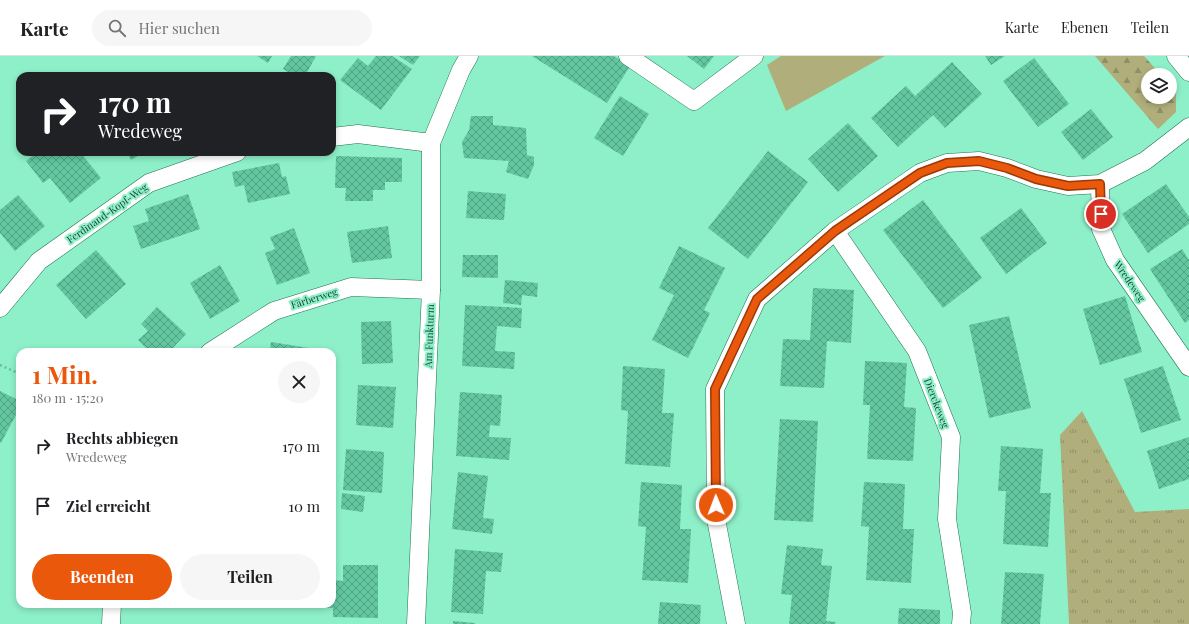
<!DOCTYPE html>
<html lang="de">
<meta charset="utf-8">
<style>
:root{--surface:#fff;--page:#f6f6f6;--text:#202124;--muted:#757577;--line:#e0e0e0;--accent:#ea580c}
body{margin:0;font-family:"Playfair Display",serif;background:var(--page);color:var(--text);height:100vh;display:flex;flex-direction:column;font-size:15px;white-space:nowrap}
*{box-sizing:border-box;margin:0}
p{font-size:13px;color:var(--muted)}
.icon{flex:none;width:22px;height:22px;fill:none;stroke:currentColor;stroke-width:2;stroke-linecap:round;stroke-linejoin:round}
.map{position:relative;flex:1;overflow:hidden}
.panel{position:absolute;left:16px;top:292px;width:320px;height:260px;display:flex;flex-direction:column;background:var(--surface);border-radius:12px;box-shadow:0 2px 6px #0003}
.panel>*{flex:none}
.guide{position:absolute;left:16px;top:16px;width:320px;height:84px;border-radius:12px;box-shadow:0 2px 6px #0003;background:#202124;color:#fff;overflow:hidden}
.tools{position:absolute;left:1141px;top:12px;display:grid;gap:8px}
.tools a{display:grid;place-items:center;width:36px;height:36px;border-radius:50%;background:var(--surface);box-shadow:0 2px 6px #0003;font-size:20px}
.pin{position:absolute;display:grid;place-items:center;width:34px;height:34px;color:#fff;margin:-17px;border:2px solid #fff;border-radius:50%;box-shadow:0 1px 4px #0007}
.me{position:absolute;width:44px;margin:-22px;rotate:359deg;stroke-linejoin:round;filter:drop-shadow(0 0 3px #0008)}
.turn{display:flex;align-items:center;gap:14px;height:84px;padding:0 16px;font-size:18px}
.turn .icon{width:52px;height:52px;stroke-width:2.5}
.turn b{display:block;font-size:28px;line-height:34px}
.round{display:grid;place-items:center;flex:none;width:42px;height:42px;border-radius:21px;background:var(--page)}
.overview{display:flex;align-items:center;justify-content:space-between;height:68px;padding:0 16px}
h1{font-size:24px;font-weight:700;line-height:30px;color:var(--accent)}
.button{display:flex;gap:8px;margin-top:auto;padding:8px 16px}
.button a{flex:1;height:46px;border-radius:24px;background:var(--accent);color:#fff;font-size:16px;font-weight:700;line-height:46px;text-align:center}
.button a+a{background:var(--page);color:var(--text)}
ul{padding:0;list-style:none}
li{display:flex;align-items:center;gap:12px;height:60px;padding:0 16px}
li div{flex:1}
li b{display:block;font-size:15px}
li em{font-style:normal}
header{display:flex;align-items:center;gap:24px;box-sizing:border-box;height:56px;padding:0 20px;background:var(--surface);border-bottom:1px solid var(--line)}
header strong{font-size:19px}
nav{display:flex;gap:22px;margin-inline-start:auto;font-size:14px}
.search{width:280px;height:36px;background:var(--page);display:flex;align-items:center;gap:10px;box-sizing:border-box;padding:0 14px;border-radius:22px;color:var(--muted);font-size:15px}
.map>svg:first-child{display:block}
.green{fill:#b0ae7b}
.forest{fill:url(#forest-firs)}
.park{fill:url(#park-tufts)}
.building{fill:url(#building-cross-hatch)}
.lines{fill:none;stroke-linecap:round;stroke-linejoin:round}
.street-casing{stroke:#227156;stroke-width:19}
.path{stroke:#69ba9a;stroke-width:2.5;stroke-dasharray:2 3;stroke-linecap:butt}
.street{stroke:#fff;stroke-width:18}
.route-casing{stroke:#983908;stroke-width:10}
.route{stroke:#ea580c;stroke-width:7}
.labels{text-anchor:middle;stroke-width:4;stroke-linejoin:round;paint-order:stroke}
.street-label{font-size:10px;fill:#194334;stroke:#8df0c8}
</style>
<header>
<strong>Karte</strong>
<div class="search"><svg class="icon" aria-label="search" viewBox="0 0 24 24"><circle cx="10" cy="10" r="6"/><path d="M15 15l6 6"/></svg>Hier suchen</div>
<nav><a>Karte</a><a>Ebenen</a><a>Teilen</a></nav>
</header>
<div class="map">
<svg width="1189" height="568" viewBox="0 0 1189 568">
<defs>
<pattern id="forest-firs" width="22" height="20" patternUnits="userSpaceOnUse"><rect width="22" height="20" fill="#b0ae7b"/><path d="M5 1l3.5 6h-7zM16 11l3.5 6h-7z" fill="#8e8f66"/></pattern>
<pattern id="park-tufts" width="24" height="20" patternUnits="userSpaceOnUse"><rect width="24" height="20" fill="#b0ae7b"/><path d="M3 7l-1-3M5 7V3M7 7l1-3M15 17l-1-3M17 17v-4M19 17l1-3" fill="none" stroke="#8e8f66"/></pattern>
<pattern id="building-cross-hatch" width="8" height="8" patternUnits="userSpaceOnUse"><rect width="8" height="8" fill="#62c6a0"/><path d="M0 0l8 8M0 8l8-8" fill="none" stroke="#50a283"/></pattern>
</defs>
<rect width="100%" height="100%" fill="#8df0c8"/>
<!-- green -->
<path class="green" d="M 781,0 L 885,0 L 786,55 L 767,9 Z"/>
<!-- forest -->
<path class="forest" d="M 1095,0 L 1144,0 L 1161,19 L 1148,19 L 1148,41 L 1170,41 L 1170,29 L 1176,36 L 1176,56 L 1158,73 Z"/>
<!-- park -->
<path class="park" d="M 1082,355 L 1135,456 L 1189,453 L 1189,568 L 1069,568 L 1060,379 Z"/>
<!-- building -->
<g class="building">
<path d="M 257,0 L 272,0 L 268,7 Z"/>
<path d="M 291,0 L 316,0 L 305,20 L 295,20 L 283,13 Z"/>
<path d="M 376,0 L 392,0 L 412,13 L 381,54 L 340,24 L 358,2 L 368,10 Z"/>
<path d="M 399,0 L 420,0 L 413,9 Z"/>
<path d="M 532,0 L 614,0 L 630,10 L 607,47 Z"/>
<path d="M 687,0 L 714,0 L 704,13 Z"/>
<path d="M 985,0 L 1005,0 L 991,9 Z"/>
<path d="M 1034,2 L 1069,48 L 1038,71 L 1003,25 Z"/>
<path d="M 952,6 L 982,38 L 945,72 L 933,59 L 898,91 L 871,62 L 906,30 L 915,40 Z"/>
<path d="M 620,40 L 649,58 L 623,100 L 594,82 Z"/>
<path d="M 1091,53 L 1113,81 L 1083,104 L 1061,76 Z"/>
<path d="M 471,60 L 493,60 L 493,69 L 526,72 L 527,99 L 534,101 L 534,109 L 528,123 L 506,116 L 509,105 L 464,102 L 462,86 L 469,74 Z"/>
<path d="M 848,67 L 878,100 L 838,136 L 808,103 Z"/>
<path d="M 768,95 L 808,126 L 748,203 L 708,172 Z"/>
<path d="M 37,96 L 80,96 L 101,122 L 70,147 L 50,122 L 43,127 L 26,105 Z"/>
<path d="M 127,96 L 145,96 L 131,104 Z"/>
<path d="M 336,100 L 402,102 L 402,126 L 385,126 L 385,134 L 373,134 L 373,145 L 345,145 L 346,132 L 335,132 Z"/>
<path d="M 279,107 L 282,121 L 286,120 L 290,138 L 248,147 L 244,129 L 235,131 L 232,116 Z"/>
<path d="M 1166,128 L 1189,161 L 1189,168 L 1148,197 L 1122,158 Z"/>
<path d="M 468,135 L 506,138 L 504,164 L 466,162 Z"/>
<path d="M 188,138 L 200,173 L 141,193 L 133,170 L 149,165 L 145,153 Z"/>
<path d="M 18,139 L 45,170 L 15,195 L 0,177 L 0,154 Z"/>
<path d="M 923,144 L 982,222 L 943,252 L 883,174 Z"/>
<path d="M 1021,152 L 1047,187 L 1006,218 L 980,182 Z"/>
<path d="M 388,170 L 392,202 L 352,207 L 347,176 Z"/>
<path d="M 294,172 L 310,217 L 277,229 L 265,197 L 275,193 L 270,181 Z"/>
<path d="M 679,190 L 725,212 L 704,254 L 710,257 L 688,302 L 652,284 L 674,239 L 659,232 Z"/>
<path d="M 1182,193 L 1189,204 L 1189,264 L 1185,267 L 1150,213 Z"/>
<path d="M 96,194 L 126,228 L 86,263 L 56,229 Z"/>
<path d="M 463,199 L 498,199 L 498,222 L 462,221 Z"/>
<path d="M 220,209 L 240,245 L 210,263 L 190,227 Z"/>
<path d="M 505,224 L 538,227 L 537,241 L 522,239 L 521,249 L 503,247 Z"/>
<path d="M 813,232 L 854,234 L 851,287 L 827,285 L 824,332 L 780,330 L 783,283 L 810,284 Z"/>
<path d="M 1125,240 L 1142,296 L 1100,309 L 1083,253 Z"/>
<path d="M 465,249 L 522,252 L 521,272 L 497,270 L 495,295 L 515,296 L 514,313 L 462,310 Z"/>
<path d="M 157,251 L 186,278 L 169,296 L 150,296 L 138,284 L 148,275 L 141,268 Z"/>
<path d="M 1009,260 L 1031,352 L 989,362 L 969,269 Z"/>
<path d="M 391,265 L 393,307 L 362,308 L 361,266 Z"/>
<path d="M 271,286 L 315,293 L 315,296 L 270,296 Z"/>
<path d="M 865,305 L 907,307 L 904,351 L 916,352 L 913,405 L 867,403 L 870,349 L 863,349 Z"/>
<path d="M 623,310 L 665,313 L 662,357 L 674,357 L 670,411 L 625,408 L 628,355 L 621,354 Z"/>
<path d="M 1163,310 L 1181,364 L 1141,377 L 1124,323 Z"/>
<path d="M 358,329 L 396,331 L 393,372 L 356,369 Z"/>
<path d="M 0,335 L 20,345 L 20,351 L 1,387 L 0,386 Z"/>
<path d="M 460,336 L 502,339 L 500,370 L 490,369 L 489,381 L 511,382 L 509,404 L 456,400 Z"/>
<path d="M 780,363 L 818,365 L 813,466 L 774,464 Z"/>
<path d="M 1189,381 L 1189,423 L 1159,433 L 1147,395 Z"/>
<path d="M 1001,390 L 1043,393 L 1040,437 L 1051,437 L 1048,491 L 1003,488 L 1006,435 L 998,435 Z"/>
<path d="M 346,393 L 384,396 L 382,437 L 343,434 Z"/>
<path d="M 458,416 L 488,420 L 483,462 L 494,463 L 492,478 L 452,473 Z"/>
<path d="M 641,426 L 682,429 L 680,473 L 691,473 L 688,527 L 642,524 L 646,471 L 638,470 Z"/>
<path d="M 864,426 L 905,428 L 903,473 L 914,473 L 911,527 L 866,524 L 869,471 L 861,470 Z"/>
<path d="M 342,437 L 365,440 L 363,456 L 341,453 Z"/>
<path d="M 787,489 L 823,493 L 821,509 L 832,510 L 826,565 L 836,566 L 835,568 L 789,568 L 792,539 L 781,538 Z"/>
<path d="M 455,493 L 503,497 L 501,516 L 486,515 L 483,558 L 451,556 Z"/>
<path d="M 343,509 L 378,509 L 378,562 L 333,561 L 333,552 L 320,552 L 320,548 L 332,548 L 332,530 L 333,530 L 333,524 L 343,525 Z"/>
<path d="M 1005,516 L 1044,518 L 1040,568 L 1001,568 Z"/>
<path d="M 660,546 L 701,549 L 700,568 L 658,568 Z"/>
<path d="M 899,552 L 940,554 L 940,568 L 898,568 Z"/>
<path d="M 453,565 L 475,567 L 475,568 L 453,568 Z"/>
</g>
<g class="lines">
<defs>
<g id="street">
<path d="M 628,0 L 694,45 L 754,0"/>
<path d="M 1176,0 L 1189,16"/>
<path d="M 332,81 L 358,78 L 431,87"/>
<path d="M 1100,128 L 1101,173 L 1115,204 L 1189,311"/>
<path d="M 835,175 L 917,295 L 951,381 L 947,463 L 962,557 L 961,568"/>
<path d="M 0,252 L 39,205 L 149,127 L 237,96"/>
<path d="M 210,296 L 274,255 L 351,231 L 431,234"/>
<path d="M 111,568 L 112,548"/>
<path d="M 416,568 L 431,234 L 431,87 L 461,14 L 469,0"/>
<path d="M 736,568 L 716,463 L 715,333 L 757,243 L 835,175 L 920,117 L 947,107 L 979,105 L 1007,112 L 1036,123 L 1068,130 L 1100,128 L 1145,105 L 1189,71"/>
</g>
</defs>
<!-- street casing -->
<use href="#street" class="street-casing"/>
<!-- path -->
<path class="path" d="M 0,309 L 20,318"/>
<!-- street -->
<use href="#street" class="street"/>
</g>
<g class="lines">
<defs>
<path id="route" d="M 716,449 L 715,333 L 757,243 L 835,175 L 920,117 L 947,107 L 979,105 L 1007,112 L 1036,123 L 1068,130 L 1100,128 L 1101,158"/>
</defs>
<!-- route casing -->
<use href="#route" class="route-casing"/>
<!-- route -->
<use href="#route" class="route"/>
</g>
<g class="labels">
<!-- street labels -->
<g class="street-label">
<text transform="translate(107 157) rotate(-35)" y="4">Ferdinand-Kopf-Weg</text>
<text transform="translate(1130 225) rotate(56)" y="4">Wredeweg</text>
<text transform="translate(314 242) rotate(-17)" y="4">Färberweg</text>
<text transform="translate(429 280) rotate(-88)" y="4">Am Funkturm</text>
<text transform="translate(937 347) rotate(69)" y="4">Dierckeweg</text>
</g>
</g>
</svg>
<div class="tools">
<a><svg class="icon" aria-label="layers" viewBox="0 0 24 24"><path d="M12 4l9 5-9 5-9-5zM3 14l9 5 9-5"/></svg></a>
</div>
<div class="pin" style="left:1101px;top:158px;background:#d93025"><svg class="icon" aria-label="arrive" viewBox="0 0 24 24"><path d="M6 21V4h12l-3 4 3 4H6"/></svg></div>
<svg class="me" style="left:716px;top:449px" viewBox="-20 -20 40 40"><circle r="17" fill="#ea580c" stroke="#fff" stroke-width="3"/><path d="M0-11L8 9 0 5-8 9z" fill="#fff"/></svg>
<div class="guide">
<div class="turn"><svg class="icon" aria-label="right" viewBox="0 0 24 24"><path d="M7 20v-9h11M14 6l5 5-5 5"/></svg><div><b>170 m</b>Wredeweg</div></div>
</div>
<section class="panel">
<div class="overview"><div><h1>1 Min.</h1><p>180 m · 15:20</p></div><a class="round"><svg class="icon" aria-label="close" viewBox="0 0 24 24"><path d="M6 6l12 12M18 6L6 18"/></svg></a></div>
<ul>
<li><svg class="icon" aria-label="right" viewBox="0 0 24 24"><path d="M7 20v-9h11M14 6l5 5-5 5"/></svg><div><b>Rechts abbiegen</b><p>Wredeweg</p></div><em>170 m</em></li>
<li><svg class="icon" aria-label="arrive" viewBox="0 0 24 24"><path d="M6 21V4h12l-3 4 3 4H6"/></svg><div><b>Ziel erreicht</b></div><em>10 m</em></li>
</ul>
<div class="button"><a>Beenden</a><a>Teilen</a></div>
</section>
</div>
